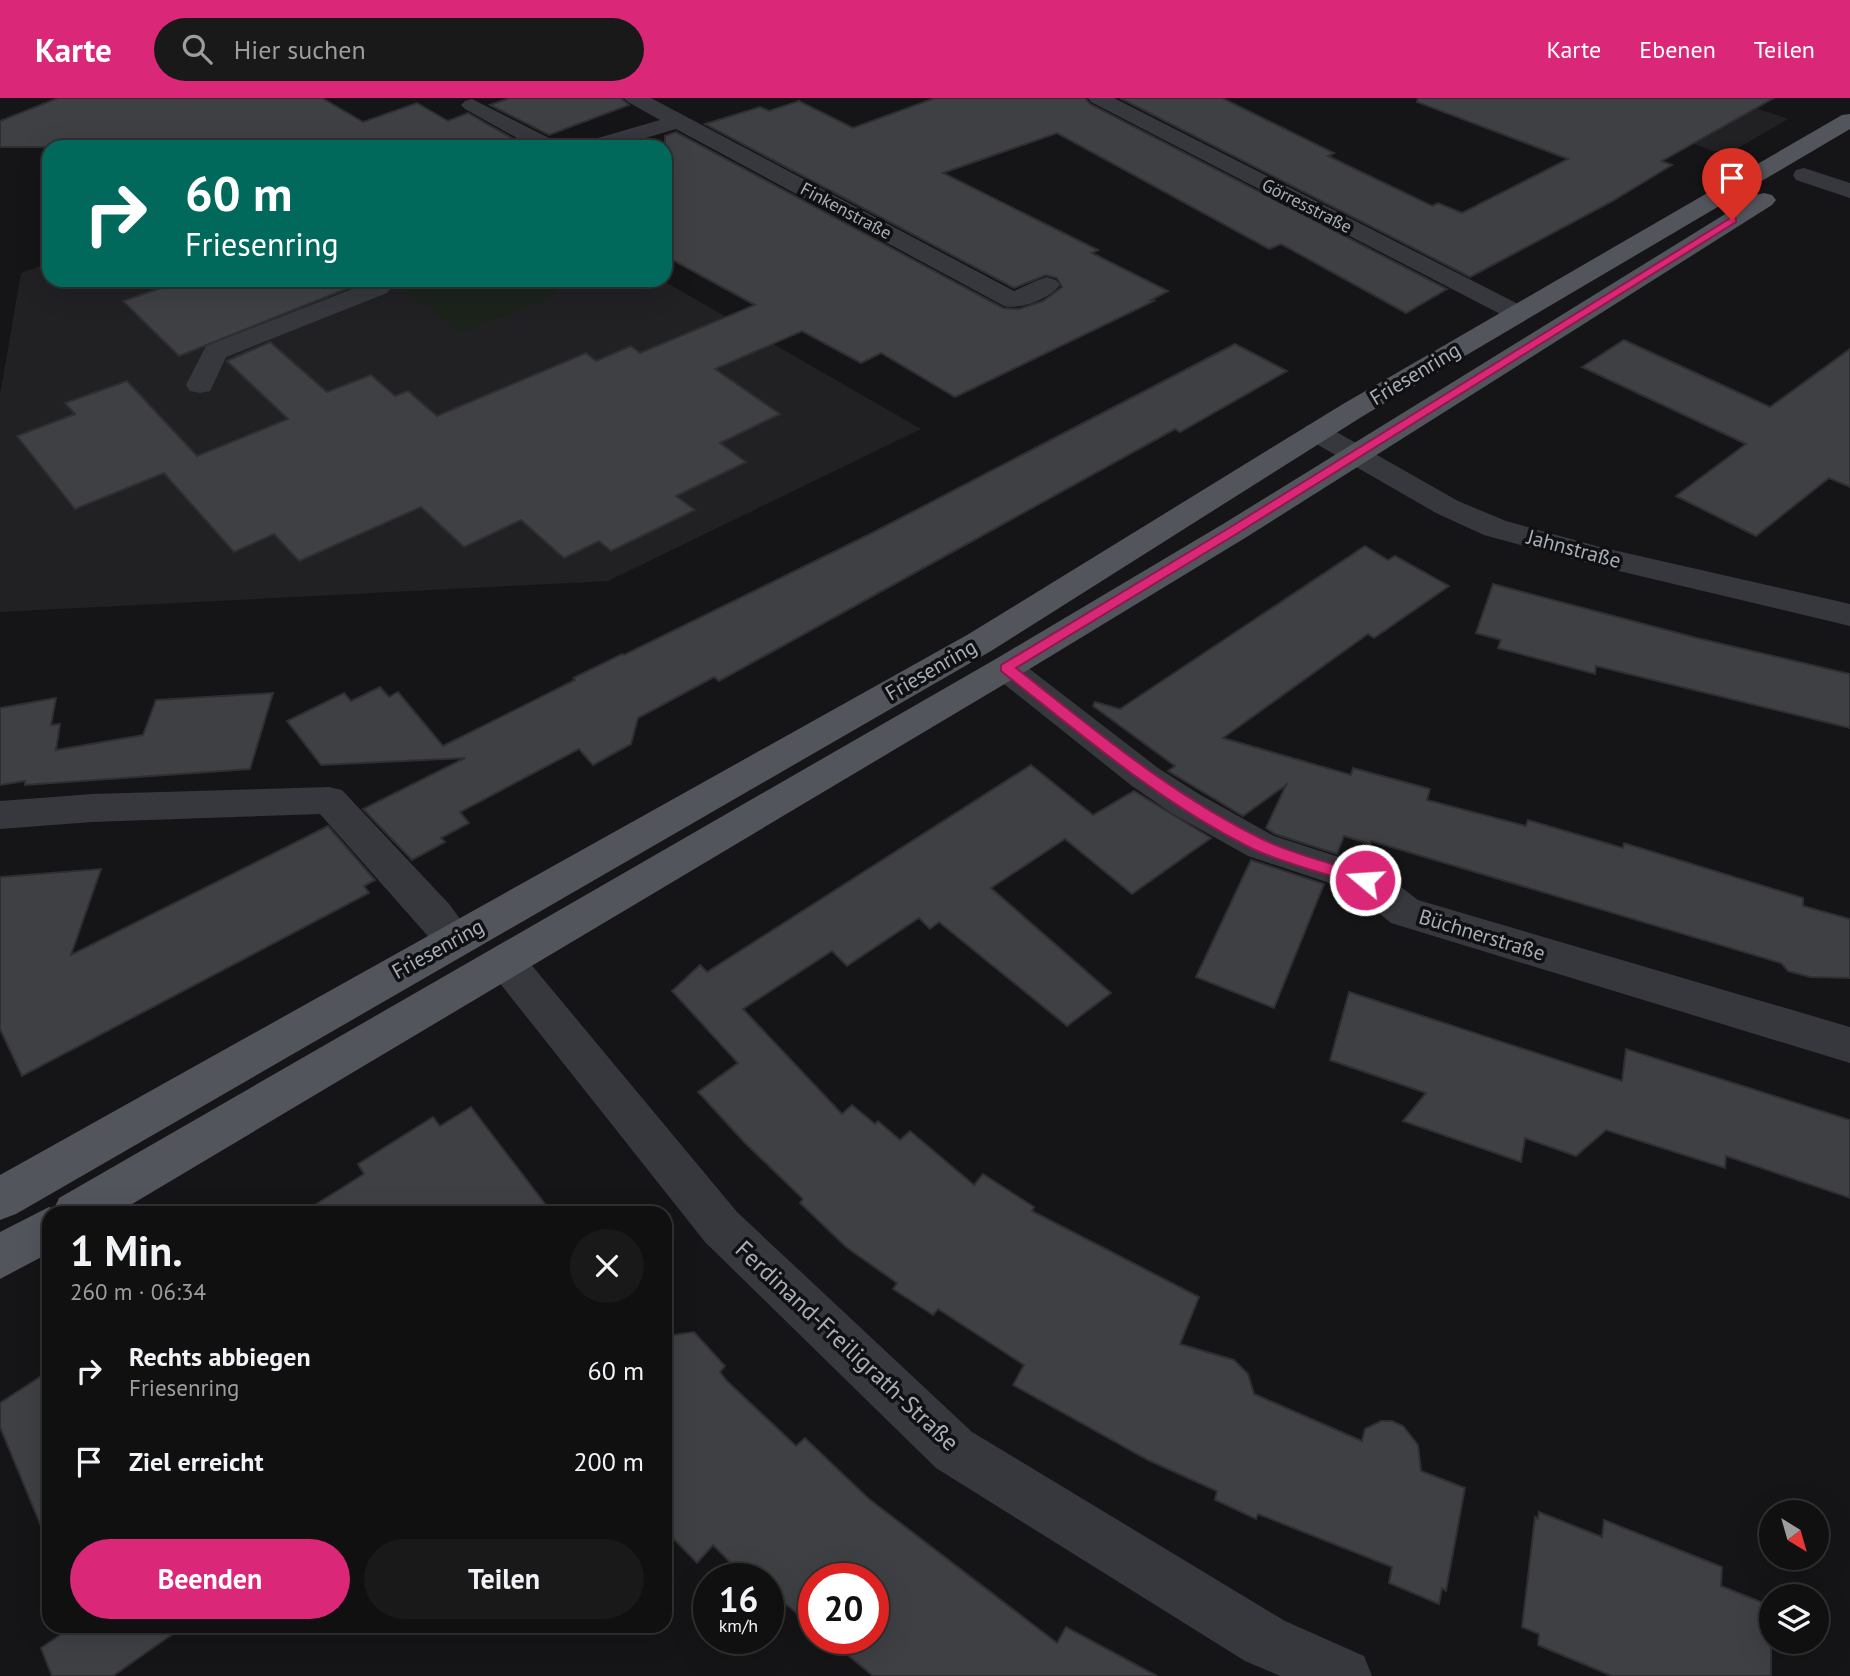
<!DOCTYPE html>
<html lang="de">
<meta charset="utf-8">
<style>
:root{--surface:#101011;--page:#19191a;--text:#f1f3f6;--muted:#9c9d9f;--line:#303031;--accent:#db2777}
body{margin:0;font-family:"PT Sans",sans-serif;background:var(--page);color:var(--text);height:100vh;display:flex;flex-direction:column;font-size:26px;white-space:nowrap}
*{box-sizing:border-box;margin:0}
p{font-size:23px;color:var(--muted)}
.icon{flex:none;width:38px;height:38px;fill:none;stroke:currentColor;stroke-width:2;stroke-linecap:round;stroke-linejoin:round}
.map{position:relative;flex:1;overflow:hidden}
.details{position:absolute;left:42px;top:1108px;width:630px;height:427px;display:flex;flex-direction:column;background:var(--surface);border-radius:21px;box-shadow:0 7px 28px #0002,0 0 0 2px var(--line)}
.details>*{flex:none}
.top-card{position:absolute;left:42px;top:42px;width:630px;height:147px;border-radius:21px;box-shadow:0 7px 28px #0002,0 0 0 2px var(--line);background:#00695c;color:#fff;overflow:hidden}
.needle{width:46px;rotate:143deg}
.fabs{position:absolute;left:1759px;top:1402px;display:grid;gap:14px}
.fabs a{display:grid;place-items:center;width:70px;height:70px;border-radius:50%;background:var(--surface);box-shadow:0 7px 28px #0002,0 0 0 2px var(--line);font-size:35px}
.speed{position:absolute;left:693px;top:1465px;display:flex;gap:14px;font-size:35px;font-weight:700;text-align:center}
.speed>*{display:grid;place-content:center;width:91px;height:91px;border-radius:50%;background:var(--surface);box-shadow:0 7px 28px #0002,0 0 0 2px var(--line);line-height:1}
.speed small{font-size:18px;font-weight:400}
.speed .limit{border:10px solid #d22;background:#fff;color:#111}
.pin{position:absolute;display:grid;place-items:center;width:60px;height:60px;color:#fff;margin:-72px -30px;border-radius:50% 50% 50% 0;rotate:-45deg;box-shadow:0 0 7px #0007}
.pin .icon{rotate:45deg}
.me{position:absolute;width:77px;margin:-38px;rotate:288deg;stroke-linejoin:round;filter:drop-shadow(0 0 5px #0008)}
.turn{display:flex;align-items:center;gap:24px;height:147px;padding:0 28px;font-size:32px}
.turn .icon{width:91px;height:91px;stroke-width:2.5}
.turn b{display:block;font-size:49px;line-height:60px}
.round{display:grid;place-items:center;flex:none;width:74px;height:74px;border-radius:37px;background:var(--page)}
.headline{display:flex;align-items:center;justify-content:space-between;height:119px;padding:0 28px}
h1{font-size:42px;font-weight:800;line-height:52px}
.primary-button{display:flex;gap:14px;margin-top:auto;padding:14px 28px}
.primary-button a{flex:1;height:80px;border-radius:42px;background:var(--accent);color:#fff;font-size:28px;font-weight:800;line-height:80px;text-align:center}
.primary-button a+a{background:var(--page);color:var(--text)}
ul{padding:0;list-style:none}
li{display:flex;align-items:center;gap:21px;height:91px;padding:0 28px}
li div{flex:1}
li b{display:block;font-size:26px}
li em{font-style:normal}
header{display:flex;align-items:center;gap:42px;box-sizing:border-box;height:98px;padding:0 35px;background:var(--accent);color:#fff}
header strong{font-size:33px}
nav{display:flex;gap:38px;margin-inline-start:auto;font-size:24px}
.search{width:490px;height:63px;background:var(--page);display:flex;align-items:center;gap:18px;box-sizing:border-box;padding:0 24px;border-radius:38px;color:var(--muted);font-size:26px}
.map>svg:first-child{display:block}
.built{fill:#212124}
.green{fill:#1b231b}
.building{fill:#3f4044;stroke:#2f2f33;stroke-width:2}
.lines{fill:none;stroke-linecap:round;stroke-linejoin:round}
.minor{fill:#36383d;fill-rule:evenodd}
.major{fill:#52555c;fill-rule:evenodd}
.route{fill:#db2777;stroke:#8e194d;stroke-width:2}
.labels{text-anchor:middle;stroke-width:7;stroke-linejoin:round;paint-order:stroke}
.far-street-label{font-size:18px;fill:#a6aeb8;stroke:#101012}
.street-label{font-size:21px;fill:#a6aeb8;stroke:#101012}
.near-street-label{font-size:24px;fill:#a6aeb8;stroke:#101012}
</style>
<header>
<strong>Karte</strong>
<div class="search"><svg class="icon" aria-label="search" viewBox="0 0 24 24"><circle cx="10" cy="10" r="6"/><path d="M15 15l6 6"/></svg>Hier suchen</div>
<nav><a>Karte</a><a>Ebenen</a><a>Teilen</a></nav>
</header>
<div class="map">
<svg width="1850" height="1578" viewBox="0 0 1850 1578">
<rect width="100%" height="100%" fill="#151517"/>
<!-- built -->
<g class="built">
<path d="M 1574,0 L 1726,0 L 1788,21 L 1731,54 L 1713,53 Z"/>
<path d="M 49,165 L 49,182 L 662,182 L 921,331 L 608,483 L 0,514 L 0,297 L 21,175 Z"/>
</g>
<!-- green -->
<path class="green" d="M 394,182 L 537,182 L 557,197 L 461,235 Z"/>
<!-- building -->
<g class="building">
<path d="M 58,0 L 322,0 L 363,24 L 417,5 L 448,23 L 468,15 L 524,47 L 518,49 L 0,49 L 0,23 Z"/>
<path d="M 510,0 L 621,0 L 629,7 L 549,37 L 490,7 Z"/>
<path d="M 935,0 L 1085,0 L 1090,6 L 1447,191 L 1406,215 L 1281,146 L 1269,151 L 1057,35 L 943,75 L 1098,152 L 1092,155 L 1168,193 L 1151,202 L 1154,203 L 955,299 L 881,255 L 861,265 L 802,233 L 715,271 L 780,316 L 720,345 L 746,364 L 676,398 L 695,412 L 611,453 L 599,443 L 564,460 L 521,422 L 464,449 L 421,409 L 299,463 L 274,436 L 234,454 L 164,375 L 75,411 L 17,338 L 75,316 L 65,305 L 127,283 L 197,358 L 288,321 L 227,263 L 270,244 L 327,294 L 371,277 L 395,298 L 408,293 L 437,318 L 586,255 L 596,263 L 631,248 L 640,255 L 755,207 L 665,158 L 665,38 L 676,34 L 1003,210 L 1019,211 L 1043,203 L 1062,189 L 1057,180 L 1046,177 L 1014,190 L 705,26 L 760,9 L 769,13 L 799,3 L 853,30 Z"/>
<path d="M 1120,0 L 1222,0 L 1334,55 L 1328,58 L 1432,108 L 1438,105 L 1462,115 L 1568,61 L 1417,4 L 1418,0 L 1774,0 L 1662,63 L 1672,67 L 1611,104 L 1470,179 Z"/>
<path d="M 185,182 L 352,182 L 356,187 L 179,258 L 123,203 Z"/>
<path d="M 1624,242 L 1770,309 L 1850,251 L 1850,389 L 1829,380 L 1756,438 L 1676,398 L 1746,346 L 1582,269 Z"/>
<path d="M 1235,246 L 1287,273 L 1180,334 L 1175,331 L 719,583 L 714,579 L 638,620 L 631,646 L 593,667 L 579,651 L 460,714 L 469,725 L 441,740 L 445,744 L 412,762 L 363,711 L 465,660 L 321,667 L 287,623 L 344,595 L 351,603 L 380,589 L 389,599 L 398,594 L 443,648 L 575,582 L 573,580 L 622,556 L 624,557 L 870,436 Z"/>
<path d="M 1365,448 L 1388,462 L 1395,458 L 1449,488 L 1374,540 L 1368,536 L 1223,640 L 1351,677 L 1353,670 L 1430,691 L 1427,702 L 1526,728 L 1528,722 L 1623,750 L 1624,745 L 1803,800 L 1803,808 L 1850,821 L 1850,880 L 1810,879 L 1788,873 L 1781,865 L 1371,743 L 1370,746 L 1344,738 L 1337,756 L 1275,736 L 1266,730 L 1286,687 L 1243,718 L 1168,673 L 1175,668 L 1093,608 L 1095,604 L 1120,611 Z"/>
<path d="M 1493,486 L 1697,540 L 1850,576 L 1850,630 L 1596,568 L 1595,576 L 1498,550 L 1501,542 L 1476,535 Z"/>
<path d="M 273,595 L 250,671 L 25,687 L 25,683 L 0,687 L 0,610 L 56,600 L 51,627 L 60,626 L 56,652 L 143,637 L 156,602 Z"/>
<path d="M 1031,667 L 1093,717 L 1134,693 L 1211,740 L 1132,796 L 1065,741 L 991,790 L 1111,895 L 1067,928 L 939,824 L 930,831 L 919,820 L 847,868 L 832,853 L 743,911 L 842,1016 L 852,1007 L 875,1026 L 878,1023 L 900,1042 L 910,1033 L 974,1087 L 983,1076 L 1034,1109 L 1032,1113 L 1199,1199 L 1180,1246 L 1234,1262 L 1248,1276 L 1254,1296 L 1362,1343 L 1365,1331 L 1381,1323 L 1392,1323 L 1403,1328 L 1418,1347 L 1421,1373 L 1465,1390 L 1446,1493 L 1442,1490 L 1439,1506 L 1389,1485 L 1392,1469 L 1258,1416 L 1256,1421 L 1215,1402 L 1217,1393 L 1148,1362 L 1013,1287 L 1024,1267 L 938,1211 L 933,1217 L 893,1191 L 897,1185 L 846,1149 L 800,1105 L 803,1101 L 744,1044 L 698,994 L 738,965 L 672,893 L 700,867 L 707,874 Z"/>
<path d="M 328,728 L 375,782 L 364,788 L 369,795 L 22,978 L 0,931 L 0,779 L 101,771 L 71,857 Z"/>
<path d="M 1251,762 L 1324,786 L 1274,910 L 1196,879 Z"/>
<path d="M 1349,894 L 1622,983 L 1626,951 L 1850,1022 L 1850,1100 L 1726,1058 L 1725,1070 L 1606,1032 L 1576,1058 L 1525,1040 L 1521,1064 L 1403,1023 L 1426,995 L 1330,962 Z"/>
<path d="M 471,1009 L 552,1115 L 302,1115 L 364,1076 L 358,1066 L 433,1019 L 440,1028 Z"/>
<path d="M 694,1234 L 725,1268 L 720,1274 L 727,1283 L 796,1348 L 805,1340 L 869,1401 L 1057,1545 L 1066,1529 L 1157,1578 L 873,1578 L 827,1540 L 873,1540 L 873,1480 L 814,1480 L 814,1529 L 768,1492 L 768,1480 L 746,1480 L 713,1447 L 697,1465 L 665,1432 L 665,1238 Z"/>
<path d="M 49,1273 L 49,1445 L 48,1445 L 0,1329 L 0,1305 Z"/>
<path d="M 1539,1414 L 1602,1439 L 1604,1422 L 1722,1469 L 1721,1488 L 1771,1508 L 1771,1578 L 1612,1578 L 1538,1547 L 1539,1536 L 1522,1529 L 1535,1419 L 1538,1421 Z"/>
<path d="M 73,1528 L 184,1528 L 113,1578 L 52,1578 L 41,1550 Z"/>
</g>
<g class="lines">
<!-- minor -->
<g class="minor">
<path d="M 624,0 L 651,0 L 1014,193 L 1038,182 L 1047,179 L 1056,182 L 1060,187 C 1050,201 1020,212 1004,208 L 676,31 L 615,49 L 581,49 L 584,44 L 660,22 L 628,4 Z"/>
<path d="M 1088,0 L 1114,0 L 1526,210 L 1530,215 L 1526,220 L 1517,223 L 1508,220 L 1091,4 Z"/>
<path d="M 472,1 L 557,44 L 560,49 L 533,49 L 465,11 L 461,7 L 465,3 Z"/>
<path d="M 1804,70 L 1850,85 L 1850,100 L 1796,82 L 1793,77 L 1796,72 Z"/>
<path d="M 355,182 L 384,182 L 391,190 L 387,195 L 226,259 L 210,293 L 200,295 L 190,293 L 186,287 L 206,248 L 360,188 Z"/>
<path d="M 1316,325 L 1326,328 L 1458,403 L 1506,423 L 1600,449 L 1850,506 L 1850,528 L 1598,468 L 1484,437 L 1436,415 L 1306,340 L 1302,334 L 1306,328 Z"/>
<path d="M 1006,559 L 1018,562 L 1158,670 L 1199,696 L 1274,738 L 1379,772 L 1418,802 L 1850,929 L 1850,965 L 1391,825 L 1351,792 L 1248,758 L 1173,716 L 1132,688 L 994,578 L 989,570 L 994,562 Z"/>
<path d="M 329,689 L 342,692 L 450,807 L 475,842 L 469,853 L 455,858 L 441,853 L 320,716 L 92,724 L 0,731 L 0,703 L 92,696 Z"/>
<path d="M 505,847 L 519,852 L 737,1114 L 972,1334 L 1285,1523 L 1364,1558 L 1372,1578 L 1280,1578 L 1245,1563 L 936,1370 L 705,1144 L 491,874 L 485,863 L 491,852 Z"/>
</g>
<!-- major -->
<g class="major">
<path d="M 1850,16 L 1850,31 L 1363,318 L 991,553 L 16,1116 L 0,1122 L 0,1077 L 967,537 L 1343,306 L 1842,17 Z"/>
<path d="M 1764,95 L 1772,97 L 1776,102 L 1772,107 L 1245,440 L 1018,578 L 117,1115 L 49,1115 L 49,1155 L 0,1181 L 0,1134 L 49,1109 L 54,1111 L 59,1100 L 994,562 L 1223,426 L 1756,97 Z"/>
</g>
</g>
<!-- route -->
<path class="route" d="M 1732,119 L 1736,120 L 1736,124 L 1238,435 L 1016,570 C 1095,632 1173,698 1264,742 C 1297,758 1336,766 1370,778 L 1373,782 L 1370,786 L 1365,788 C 1328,776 1287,767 1253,751 C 1160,705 1082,637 1001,573 L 1001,567 L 1229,430 Z"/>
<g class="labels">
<!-- far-street labels -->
<g class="far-street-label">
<text transform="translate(1307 108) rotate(27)" y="6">Görresstraße</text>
<text transform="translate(846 113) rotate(28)" y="6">Finkenstraße</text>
</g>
<!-- street labels -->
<g class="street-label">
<text transform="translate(1415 276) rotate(-31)" y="7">Friesenring</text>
<text transform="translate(1574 451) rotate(15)" y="7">Jahnstraße</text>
<text transform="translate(931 572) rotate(-30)" y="7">Friesenring</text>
<text transform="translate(1482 837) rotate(17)" y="7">Büchnerstraße</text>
<text transform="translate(438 851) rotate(-29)" y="7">Friesenring</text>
</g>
<!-- near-street labels -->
<g class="near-street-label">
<text transform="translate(847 1248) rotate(43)" y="8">Ferdinand-Freiligrath-Straße</text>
</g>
</g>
</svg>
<div class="fabs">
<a><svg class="needle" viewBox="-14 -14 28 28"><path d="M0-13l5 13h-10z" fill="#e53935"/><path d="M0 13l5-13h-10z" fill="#9c9d9f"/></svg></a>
<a><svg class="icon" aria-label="layers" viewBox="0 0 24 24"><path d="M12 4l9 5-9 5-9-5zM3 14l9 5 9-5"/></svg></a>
</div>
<div class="speed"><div>16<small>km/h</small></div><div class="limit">20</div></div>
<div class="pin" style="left:1732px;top:122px;background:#d93025"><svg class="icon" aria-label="arrive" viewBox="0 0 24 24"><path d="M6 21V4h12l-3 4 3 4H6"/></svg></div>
<svg class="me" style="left:1365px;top:782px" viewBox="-20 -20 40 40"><circle r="17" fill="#db2777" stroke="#fff" stroke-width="3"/><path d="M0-11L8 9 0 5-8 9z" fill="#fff"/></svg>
<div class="top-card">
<div class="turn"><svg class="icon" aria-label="right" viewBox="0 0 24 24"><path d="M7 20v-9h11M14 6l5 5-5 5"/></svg><div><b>60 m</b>Friesenring</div></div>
</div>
<section class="details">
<div class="headline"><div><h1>1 Min.</h1><p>260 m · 06:34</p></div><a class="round"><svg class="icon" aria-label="close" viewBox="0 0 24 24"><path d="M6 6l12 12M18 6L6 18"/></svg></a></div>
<ul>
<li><svg class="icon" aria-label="right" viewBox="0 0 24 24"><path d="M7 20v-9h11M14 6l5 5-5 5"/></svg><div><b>Rechts abbiegen</b><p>Friesenring</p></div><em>60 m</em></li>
<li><svg class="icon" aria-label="arrive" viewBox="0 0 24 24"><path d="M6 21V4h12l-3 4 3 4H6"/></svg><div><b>Ziel erreicht</b></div><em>200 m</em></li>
</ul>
<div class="primary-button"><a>Beenden</a><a>Teilen</a></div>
</section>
</div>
